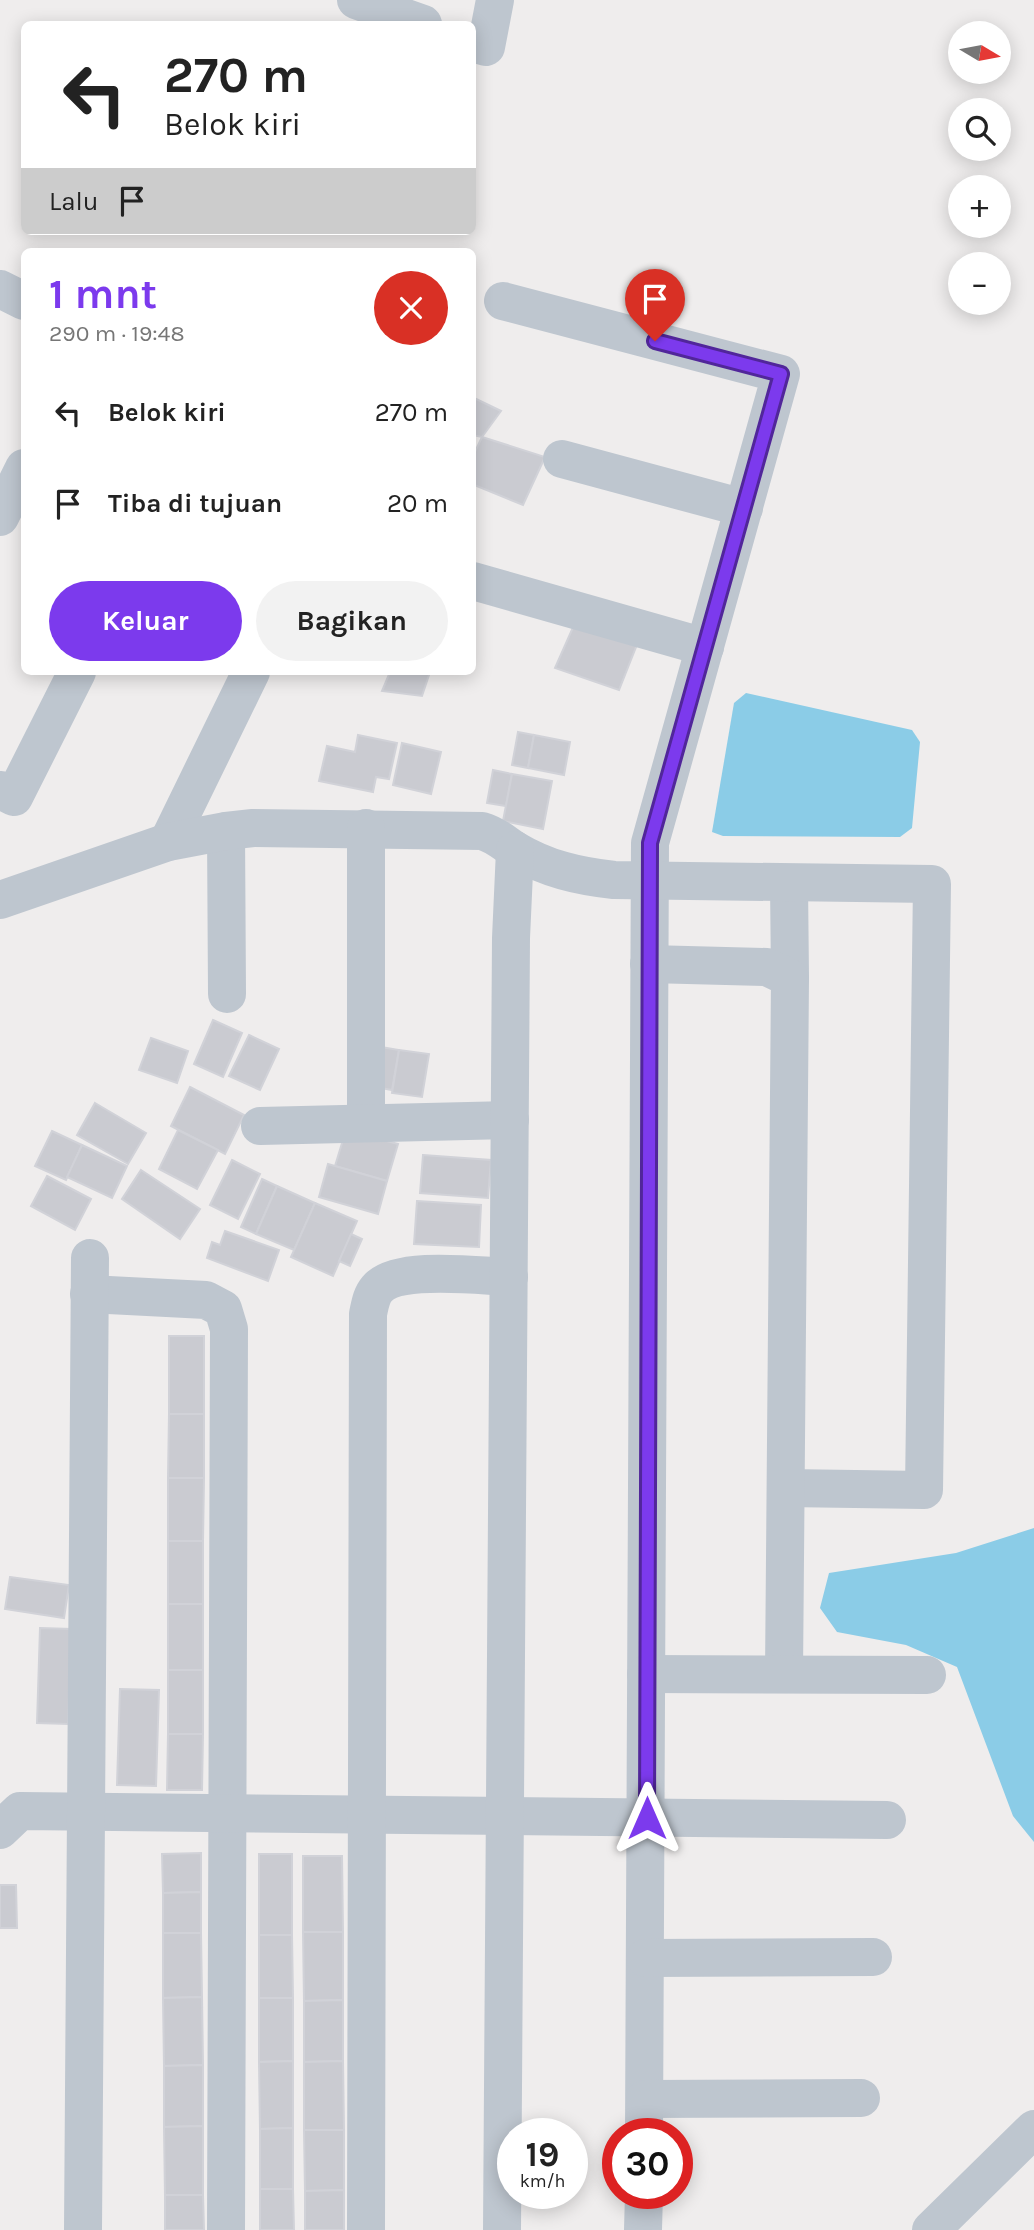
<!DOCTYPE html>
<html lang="id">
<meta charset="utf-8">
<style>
:root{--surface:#fff;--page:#f2f2f2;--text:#222;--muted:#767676;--accent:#7c3aed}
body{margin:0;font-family:Karla,sans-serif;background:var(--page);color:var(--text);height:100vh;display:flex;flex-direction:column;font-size:26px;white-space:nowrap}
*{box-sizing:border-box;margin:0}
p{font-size:23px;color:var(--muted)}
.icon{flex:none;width:38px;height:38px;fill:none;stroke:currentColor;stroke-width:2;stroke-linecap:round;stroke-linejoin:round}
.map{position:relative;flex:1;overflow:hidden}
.side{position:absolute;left:21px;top:248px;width:455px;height:427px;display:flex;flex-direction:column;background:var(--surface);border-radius:10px;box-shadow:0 4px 18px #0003}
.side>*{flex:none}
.guide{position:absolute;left:21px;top:21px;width:455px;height:214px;border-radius:10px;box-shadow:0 4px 18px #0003;background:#fff;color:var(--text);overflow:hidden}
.needle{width:46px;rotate:100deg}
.controls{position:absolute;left:948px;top:21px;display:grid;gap:14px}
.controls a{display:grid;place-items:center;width:63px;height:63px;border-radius:50%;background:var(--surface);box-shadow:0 4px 18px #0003;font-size:35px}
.speed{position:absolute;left:497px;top:2118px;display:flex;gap:14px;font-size:35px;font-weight:700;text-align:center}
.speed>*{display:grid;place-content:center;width:91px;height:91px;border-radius:50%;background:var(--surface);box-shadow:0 4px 18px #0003;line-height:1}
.speed small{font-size:18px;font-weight:400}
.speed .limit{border:10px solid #d22;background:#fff;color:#111}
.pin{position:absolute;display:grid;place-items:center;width:60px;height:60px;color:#fff;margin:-72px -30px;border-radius:50% 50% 50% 0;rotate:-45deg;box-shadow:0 0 7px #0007}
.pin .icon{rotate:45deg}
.me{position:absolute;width:77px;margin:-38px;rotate:0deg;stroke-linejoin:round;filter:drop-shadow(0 0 5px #0008)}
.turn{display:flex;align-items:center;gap:24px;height:147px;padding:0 28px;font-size:32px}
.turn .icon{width:91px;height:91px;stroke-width:2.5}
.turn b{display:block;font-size:49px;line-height:60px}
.then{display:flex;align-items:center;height:66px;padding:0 28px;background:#0003;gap:14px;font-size:26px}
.round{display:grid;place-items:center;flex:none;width:74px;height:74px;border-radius:37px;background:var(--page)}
.headline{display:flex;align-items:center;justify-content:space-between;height:119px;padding:0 28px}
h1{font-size:42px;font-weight:700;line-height:52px;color:var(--accent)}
.button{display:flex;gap:14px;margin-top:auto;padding:14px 28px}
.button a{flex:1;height:80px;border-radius:42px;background:var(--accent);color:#fff;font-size:28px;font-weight:700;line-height:80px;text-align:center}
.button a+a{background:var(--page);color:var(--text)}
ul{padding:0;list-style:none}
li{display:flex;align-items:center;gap:21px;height:91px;padding:0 28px}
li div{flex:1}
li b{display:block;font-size:26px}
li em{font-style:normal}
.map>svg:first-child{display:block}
.water{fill:#8bcce7}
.building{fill:#cacbd1;stroke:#d1d2d8;stroke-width:2}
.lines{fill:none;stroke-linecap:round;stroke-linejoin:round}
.minor{stroke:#bec6cf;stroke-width:38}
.route-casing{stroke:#51269a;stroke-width:18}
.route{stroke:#7c3aed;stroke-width:12}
</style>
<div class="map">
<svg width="1034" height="2230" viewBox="0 0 1034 2230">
<rect width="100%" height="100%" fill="#efeded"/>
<!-- water -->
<g class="water">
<path d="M 746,693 L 912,730 L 920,742 L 912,828 L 900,837 L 723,836 L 712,832 L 734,703 Z"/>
<path d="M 1034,1528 L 1034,1842 L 1013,1816 L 957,1667 L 906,1645 L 837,1632 L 820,1608 L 829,1573 L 956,1553 Z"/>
</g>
<!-- building -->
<g class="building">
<path d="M 472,397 L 501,411 L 482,437 L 472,435 Z"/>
<path d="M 482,437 L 545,457 L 523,505 L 472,484 L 472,458 Z"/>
<path d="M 578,616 L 638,642 L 619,690 L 555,668 Z"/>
<path d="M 390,672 L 430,672 L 422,696 L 382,691 Z"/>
<path d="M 518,732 L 534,735 L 528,768 L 512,765 Z"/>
<path d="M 358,735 L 397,743 L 389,779 L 376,777 L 373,792 L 319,781 L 327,746 L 355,752 Z"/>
<path d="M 534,735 L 570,742 L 564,775 L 528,768 Z"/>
<path d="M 402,743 L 441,752 L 431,794 L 393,785 Z"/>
<path d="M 493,770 L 512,774 L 506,806 L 487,803 Z"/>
<path d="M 512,774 L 552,781 L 543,829 L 503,821 Z"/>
<path d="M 213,1020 L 242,1033 L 223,1077 L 194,1064 Z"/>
<path d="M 249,1035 L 279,1049 L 260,1090 L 229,1076 Z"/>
<path d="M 151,1038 L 188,1051 L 177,1083 L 139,1070 Z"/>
<path d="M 381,1047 L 399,1050 L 392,1090 L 375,1087 Z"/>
<path d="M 399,1050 L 429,1054 L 422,1097 L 392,1093 Z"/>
<path d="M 190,1087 L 244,1115 L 225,1154 L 171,1126 Z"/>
<path d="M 95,1103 L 146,1133 L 128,1164 L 77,1135 Z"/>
<path d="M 178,1130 L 218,1150 L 197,1189 L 159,1169 Z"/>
<path d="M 346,1130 L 398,1144 L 387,1181 L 335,1166 Z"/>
<path d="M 52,1131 L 82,1145 L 66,1180 L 35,1166 Z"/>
<path d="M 82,1145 L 127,1166 L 112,1198 L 67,1177 Z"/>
<path d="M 423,1155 L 491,1160 L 488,1198 L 420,1193 Z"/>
<path d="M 232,1160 L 260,1174 L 238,1219 L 210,1205 Z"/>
<path d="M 328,1164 L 387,1181 L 378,1214 L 319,1197 Z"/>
<path d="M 141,1170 L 200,1209 L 180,1239 L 122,1199 Z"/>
<path d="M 47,1176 L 91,1199 L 75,1230 L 31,1206 Z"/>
<path d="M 262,1179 L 277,1186 L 256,1234 L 241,1227 Z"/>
<path d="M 277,1186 L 315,1203 L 294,1250 L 256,1234 Z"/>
<path d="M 417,1201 L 481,1205 L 479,1247 L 414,1244 Z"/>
<path d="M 315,1203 L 357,1221 L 333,1276 L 291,1257 Z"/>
<path d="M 225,1231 L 279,1250 L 268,1281 L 207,1258 L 212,1242 L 220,1245 Z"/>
<path d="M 351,1234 L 362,1239 L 350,1266 L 339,1261 Z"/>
<rect x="169" y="1336" width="35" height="78"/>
<path d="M 169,1414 L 204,1414 L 204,1478 L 168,1478 Z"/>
<path d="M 168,1478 L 204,1478 L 203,1541 L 168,1541 Z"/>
<rect x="168" y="1541" width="35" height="63"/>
<path d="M 10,1577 L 69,1585 L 64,1618 L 5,1609 Z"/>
<rect x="168" y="1604" width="35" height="66"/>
<path d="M 40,1628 L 71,1629 L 68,1724 L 37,1723 Z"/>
<rect x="168" y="1670" width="35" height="64"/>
<path d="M 120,1689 L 159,1690 L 156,1786 L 117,1785 Z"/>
<path d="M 168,1734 L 203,1734 L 202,1790 L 167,1790 Z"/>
<path d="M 201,1853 L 201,1892 L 163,1893 L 162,1854 Z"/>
<rect x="259" y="1854" width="33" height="81"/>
<path d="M 303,1856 L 342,1856 L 343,1932 L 303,1932 Z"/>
<path d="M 0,1885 L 16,1885 L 17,1928 L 0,1928 Z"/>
<path d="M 201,1892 L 201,1933 L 163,1933 L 163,1893 Z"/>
<path d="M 303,1932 L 343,1932 L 343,2000 L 304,2001 Z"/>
<path d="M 163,1933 L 201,1933 L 202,1997 L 163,1998 Z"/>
<path d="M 259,1935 L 292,1935 L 293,1998 L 259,1998 Z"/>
<path d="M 202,1997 L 203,2065 L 164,2066 L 163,1998 Z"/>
<path d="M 259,1998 L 293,1998 L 293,2061 L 259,2062 Z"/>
<path d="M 343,2000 L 343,2061 L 304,2062 L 304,2001 Z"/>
<path d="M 293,2061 L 293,2128 L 260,2129 L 259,2062 Z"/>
<path d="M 343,2061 L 344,2130 L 304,2130 L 304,2062 Z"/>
<path d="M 203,2065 L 203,2126 L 164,2127 L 164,2066 Z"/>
<path d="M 203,2126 L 203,2195 L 165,2195 L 164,2127 Z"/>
<path d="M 293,2128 L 293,2189 L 260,2189 L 260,2129 Z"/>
<path d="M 304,2130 L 344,2130 L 344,2190 L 305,2191 Z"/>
<path d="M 260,2189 L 293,2189 L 294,2230 L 260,2230 Z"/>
<path d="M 344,2190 L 344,2230 L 305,2230 L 305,2191 Z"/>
<path d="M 165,2195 L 203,2195 L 204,2230 L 165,2230 Z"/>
</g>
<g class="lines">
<!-- minor -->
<g class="minor">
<path d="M 356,0 L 423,24"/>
<path d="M 472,43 L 486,47 L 495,0"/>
<path d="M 0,289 L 24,301"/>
<path d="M 503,301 L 781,374 L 650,843 L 644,2133"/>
<path d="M 562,459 L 744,508"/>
<path d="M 0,517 L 24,468"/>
<path d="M 473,581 L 705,647"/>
<path d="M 0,790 L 14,797 L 77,672"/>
<path d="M 226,831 L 227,994"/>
<path d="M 168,842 L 251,672"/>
<path d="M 789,883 L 790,978"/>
<path d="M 0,900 L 168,842 L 226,831 L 253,828 L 482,831 C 496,835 504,843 515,850 C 547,869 578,876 614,880 L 932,884 L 924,1490 L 786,1488"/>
<path d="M 649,964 L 767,967 L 790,978 L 784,1674"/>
<path d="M 366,1123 L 366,828"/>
<path d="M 260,1126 L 510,1120"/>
<path d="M 89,1294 L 206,1300 L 223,1309 L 229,1329 L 226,2230"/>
<path d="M 646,1674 L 927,1675"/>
<path d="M 0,1830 L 20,1811 L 887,1820"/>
<path d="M 645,1958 L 873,1957"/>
<path d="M 645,2099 L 861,2098"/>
<path d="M 83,2230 L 90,1258"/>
<path d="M 366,2230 L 368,1314 C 370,1305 371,1296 377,1289 C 397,1265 479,1276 509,1277"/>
<path d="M 502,2230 L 511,938 L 515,850"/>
<path d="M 643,2230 L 644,2193"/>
<path d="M 931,2230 L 1034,2129"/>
</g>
</g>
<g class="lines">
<defs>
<path id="route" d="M 647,1818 L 650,843 L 781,374 L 655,341"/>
</defs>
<!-- route casing -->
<use href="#route" class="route-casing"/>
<!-- route -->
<use href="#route" class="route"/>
</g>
</svg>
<div class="controls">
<a><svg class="needle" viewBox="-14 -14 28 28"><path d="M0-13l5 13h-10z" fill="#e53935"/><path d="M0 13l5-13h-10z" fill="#767676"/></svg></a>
<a><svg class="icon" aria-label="search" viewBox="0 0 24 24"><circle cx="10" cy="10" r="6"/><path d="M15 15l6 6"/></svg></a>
<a>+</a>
<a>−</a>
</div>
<div class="speed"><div>19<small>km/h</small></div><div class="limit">30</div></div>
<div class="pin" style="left:655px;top:341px;background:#d93025"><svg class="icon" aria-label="arrive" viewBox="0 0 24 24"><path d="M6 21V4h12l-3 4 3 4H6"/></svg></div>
<svg class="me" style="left:647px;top:1818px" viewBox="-20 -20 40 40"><path d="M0-17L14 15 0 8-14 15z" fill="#7c3aed" stroke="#fff" stroke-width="4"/></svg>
<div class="guide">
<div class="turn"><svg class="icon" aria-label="left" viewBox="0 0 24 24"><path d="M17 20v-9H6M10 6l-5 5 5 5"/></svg><div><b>270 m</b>Belok kiri</div></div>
<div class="then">Lalu<svg class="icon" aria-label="arrive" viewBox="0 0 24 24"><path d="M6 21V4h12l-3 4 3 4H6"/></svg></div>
</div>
<section class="side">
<div class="headline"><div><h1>1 mnt</h1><p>290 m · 19:48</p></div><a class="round" style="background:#d93025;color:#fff"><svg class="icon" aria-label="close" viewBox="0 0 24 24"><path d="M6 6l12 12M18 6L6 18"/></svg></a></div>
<ul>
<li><svg class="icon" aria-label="left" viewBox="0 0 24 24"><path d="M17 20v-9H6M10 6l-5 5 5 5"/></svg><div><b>Belok kiri</b></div><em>270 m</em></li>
<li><svg class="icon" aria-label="arrive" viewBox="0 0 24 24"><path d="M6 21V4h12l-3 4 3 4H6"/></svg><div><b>Tiba di tujuan</b></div><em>20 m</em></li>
</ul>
<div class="button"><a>Keluar</a><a>Bagikan</a></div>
</section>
</div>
